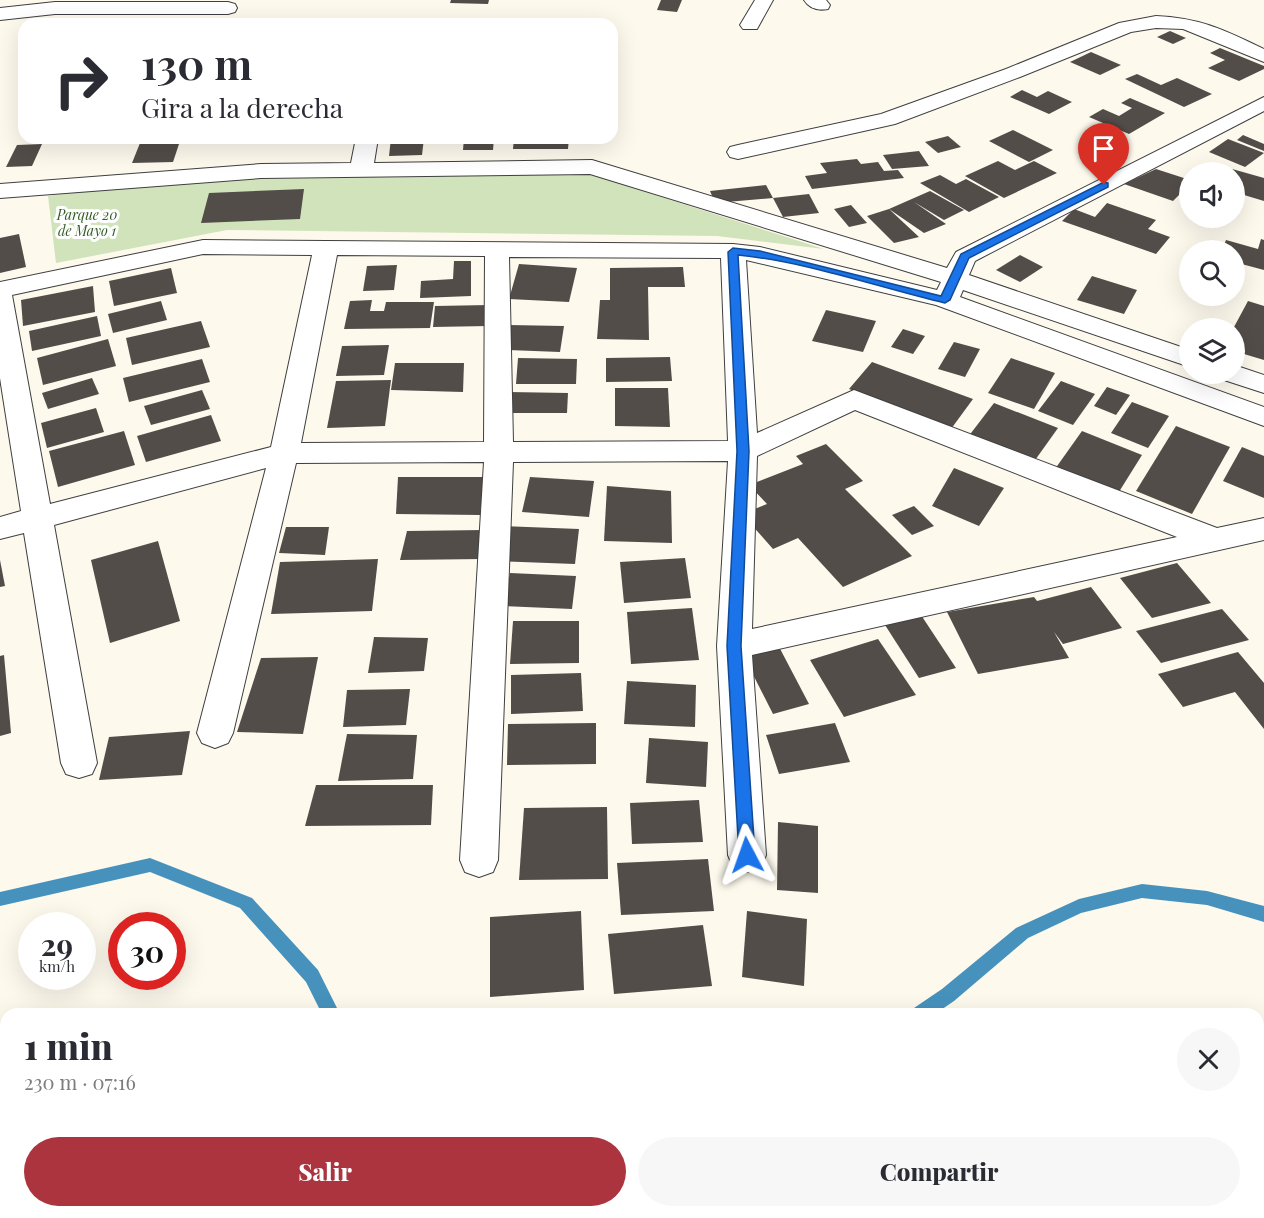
<!DOCTYPE html>
<html lang="es">
<meta charset="utf-8">
<style>
:root{--surface:#fff;--page:#f7f7f7;--text:#2b2b33;--muted:#7c7c81;--accent:#ab343e}
body{margin:0;font-family:"Playfair Display",serif;background:var(--page);color:var(--text);height:100vh;display:flex;flex-direction:column;font-size:22px;white-space:nowrap}
*{box-sizing:border-box;margin:0}
p{font-size:20px;color:var(--muted)}
.icon{flex:none;width:33px;height:33px;fill:none;stroke:currentColor;stroke-width:2;stroke-linecap:round;stroke-linejoin:round}
.map{position:relative;flex:1;overflow:hidden}
.details{position:absolute;left:0px;top:1008px;width:1264px;height:210px;display:flex;flex-direction:column;background:var(--surface);border-radius:18px 18px 0 0;box-shadow:0 6px 24px #0002}
.details>*{flex:none}
.top-card{position:absolute;left:18px;top:18px;width:600px;height:126px;border-radius:18px;box-shadow:0 6px 24px #0002;background:#fff;color:var(--text);overflow:hidden}
.controls{position:absolute;left:1179px;top:162px;display:grid;gap:12px}
.controls a{display:grid;place-items:center;width:66px;height:66px;border-radius:50%;background:var(--surface);box-shadow:0 6px 24px #0002;font-size:30px}
.speed{position:absolute;left:18px;top:912px;display:flex;gap:12px;font-size:30px;font-weight:700;text-align:center}
.speed>*{display:grid;place-content:center;width:78px;height:78px;border-radius:50%;background:var(--surface);box-shadow:0 6px 24px #0002;line-height:1}
.speed small{font-size:15px;font-weight:400}
.speed .limit{border:9px solid #d22;background:#fff;color:#111}
.pin{position:absolute;display:grid;place-items:center;width:51px;height:51px;color:#fff;margin:-62px -26px;border-radius:50% 50% 50% 0;rotate:-45deg;box-shadow:0 0 6px #0007}
.pin .icon{rotate:45deg}
.me{position:absolute;width:66px;margin:-33px;rotate:356deg;stroke-linejoin:round;filter:drop-shadow(0 0 4px #0008)}
.turn{display:flex;align-items:center;gap:21px;height:126px;padding:0 24px;font-size:27px}
.turn .icon{width:78px;height:78px;stroke-width:2.5}
.turn b{display:block;font-size:42px;line-height:51px}
.round{display:grid;place-items:center;flex:none;width:63px;height:63px;border-radius:32px;background:var(--page)}
.overview{display:flex;align-items:center;justify-content:space-between;height:102px;padding:0 24px}
h1{font-size:36px;font-weight:800;line-height:45px}
.button{display:flex;gap:12px;margin-top:auto;padding:12px 24px}
.button a{flex:1;height:69px;border-radius:36px;background:var(--accent);color:#fff;font-size:24px;font-weight:800;line-height:69px;text-align:center}
.button a+a{background:var(--page);color:var(--text)}
.map>svg:first-child{display:block}
.green{fill:#d1e3ba}
.lines{fill:none;stroke-linecap:round;stroke-linejoin:round}
.stream{fill:#4692bd;fill-rule:evenodd}
.building{fill:#534d49}
.minor-casing{stroke:#3f3f3f;stroke-width:2}
.minor{fill:#fff;fill-rule:evenodd}
.route{fill:#1a73e8;stroke:#114b97;stroke-width:1.5}
.labels{text-anchor:middle;stroke-width:6;stroke-linejoin:round;paint-order:stroke}
.far-park-label{font-size:14px;font-style:italic;fill:#315c24;stroke:#fff}
</style>
<div class="map">
<svg width="1264" height="1218" viewBox="0 0 1264 1218">
<rect width="100%" height="100%" fill="#fdf9ed"/>
<!-- green -->
<path class="green" d="M 586,173 L 824,249 L 717,236 L 227,230 L 56,263 L 48,196 L 86,190 L 251,179 Z"/>
<g class="lines">
<!-- stream -->
<g class="stream">
<path d="M 150,858 L 252,898 L 318,970 L 340,1014 L 322,1014 L 306,982 L 240,908 L 150,872 L 0,906 L 0,892 Z"/>
<path d="M 1142,884 L 1207,891 L 1264,906 L 1264,922 L 1207,905 L 1142,898 L 1081,913 L 1028,938 L 954,1001 L 935,1014 L 911,1014 L 914,1008 L 942,989 L 1016,928 L 1079,899 Z"/>
</g>
</g>
<!-- building -->
<g class="building">
<path d="M 451,0 L 489,0 L 488,4 L 450,3 Z"/>
<path d="M 661,0 L 682,0 L 677,12 L 657,10 Z"/>
<path d="M 33,19 L 54,19 L 51,24 L 29,24 Z"/>
<path d="M 1170,31 L 1186,38 L 1173,44 L 1157,37 Z"/>
<path d="M 1220,48 L 1264,66 L 1264,69 L 1239,81 L 1208,68 L 1225,60 L 1210,53 Z"/>
<path d="M 1091,52 L 1121,65 L 1100,75 L 1070,62 Z"/>
<path d="M 1137,74 L 1161,85 L 1177,78 L 1212,94 L 1184,107 L 1125,79 Z"/>
<path d="M 1022,90 L 1037,97 L 1048,91 L 1072,102 L 1049,114 L 1010,97 Z"/>
<path d="M 1130,98 L 1165,113 L 1129,134 L 1089,117 L 1103,109 L 1119,116 L 1132,108 L 1121,103 Z"/>
<path d="M 1013,130 L 1053,150 L 1029,162 L 989,141 Z"/>
<path d="M 1243,135 L 1264,144 L 1264,151 L 1237,140 Z"/>
<path d="M 948,136 L 961,147 L 938,153 L 925,142 Z"/>
<path d="M 111,138 L 152,138 L 151,142 L 180,141 L 173,162 L 132,163 L 140,143 L 109,144 Z"/>
<path d="M 391,138 L 424,138 L 422,155 L 389,156 Z"/>
<path d="M 464,138 L 494,138 L 493,150 L 463,150 Z"/>
<path d="M 514,138 L 569,138 L 568,149 L 513,149 Z"/>
<path d="M 1228,139 L 1264,153 L 1245,167 L 1209,152 Z"/>
<path d="M 42,144 L 32,166 L 6,167 L 17,145 Z"/>
<path d="M 919,151 L 929,166 L 892,169 L 883,155 Z"/>
<path d="M 857,159 L 861,164 L 878,162 L 884,171 L 898,170 L 904,178 L 812,189 L 805,176 L 827,173 L 820,163 Z"/>
<path d="M 998,161 L 1015,170 L 1034,161 L 1057,173 L 1004,198 L 965,176 Z"/>
<path d="M 1218,165 L 1264,178 L 1264,201 L 1234,192 L 1234,172 L 1213,172 Z"/>
<path d="M 1156,169 L 1190,180 L 1190,184 L 1173,201 L 1124,184 Z"/>
<path d="M 940,175 L 956,184 L 966,179 L 999,197 L 969,212 L 920,183 Z"/>
<path d="M 766,185 L 773,198 L 715,203 L 710,191 Z"/>
<path d="M 304,189 L 300,219 L 201,223 L 209,193 Z"/>
<path d="M 930,191 L 964,210 L 944,220 L 914,202 L 946,224 L 924,233 L 889,209 L 919,237 L 894,243 L 867,216 L 889,209 Z"/>
<path d="M 809,194 L 819,213 L 783,217 L 773,198 Z"/>
<path d="M 1107,203 L 1156,220 L 1148,229 L 1170,237 L 1156,254 L 1062,221 L 1074,209 L 1095,217 Z"/>
<path d="M 851,205 L 867,223 L 849,227 L 834,209 Z"/>
<path d="M 19,234 L 26,267 L 0,273 L 0,238 Z"/>
<path d="M 1261,239 L 1264,240 L 1264,270 L 1234,262 L 1234,250 L 1222,250 L 1226,240 L 1258,249 Z"/>
<path d="M 1020,255 L 1043,267 L 1020,282 L 996,270 Z"/>
<path d="M 454,261 L 471,261 L 471,296 L 420,298 L 421,281 L 453,279 Z"/>
<path d="M 519,264 L 577,268 L 569,302 L 509,299 Z"/>
<path d="M 397,265 L 394,290 L 363,291 L 367,266 Z"/>
<path d="M 683,267 L 685,287 L 648,287 L 649,340 L 597,339 L 600,300 L 610,300 L 610,268 Z"/>
<path d="M 171,268 L 177,293 L 114,306 L 109,281 Z"/>
<path d="M 1092,276 L 1137,290 L 1124,314 L 1077,300 Z"/>
<path d="M 93,286 L 95,312 L 23,326 L 21,300 Z"/>
<path d="M 372,300 L 370,311 L 384,311 L 386,302 L 434,302 L 430,328 L 344,329 L 350,301 Z"/>
<path d="M 161,301 L 167,320 L 113,333 L 108,314 Z"/>
<path d="M 1248,301 L 1264,306 L 1264,360 L 1234,351 L 1234,327 Z"/>
<path d="M 489,305 L 488,326 L 433,327 L 435,306 Z"/>
<path d="M 826,310 L 876,321 L 863,352 L 812,341 Z"/>
<path d="M 97,316 L 101,336 L 32,351 L 29,331 Z"/>
<path d="M 201,321 L 210,347 L 132,365 L 126,338 Z"/>
<path d="M 509,325 L 564,326 L 560,352 L 505,350 Z"/>
<path d="M 903,329 L 925,336 L 913,354 L 891,347 Z"/>
<path d="M 108,339 L 116,366 L 43,385 L 37,358 Z"/>
<path d="M 954,342 L 980,349 L 965,377 L 938,369 Z"/>
<path d="M 389,345 L 384,375 L 336,376 L 342,346 Z"/>
<path d="M 670,357 L 672,381 L 606,382 L 606,358 Z"/>
<path d="M 518,358 L 577,359 L 576,384 L 516,384 Z"/>
<path d="M 1011,358 L 1055,373 L 1034,409 L 988,393 Z"/>
<path d="M 202,359 L 210,382 L 129,402 L 123,378 Z"/>
<path d="M 872,362 L 973,399 L 951,429 L 849,389 Z"/>
<path d="M 395,363 L 464,363 L 463,392 L 391,390 Z"/>
<path d="M 92,378 L 99,394 L 48,409 L 42,393 Z"/>
<path d="M 391,380 L 385,426 L 327,428 L 336,381 Z"/>
<path d="M 1061,381 L 1095,394 L 1073,425 L 1038,411 Z"/>
<path d="M 1107,387 L 1130,395 L 1116,415 L 1094,406 Z"/>
<path d="M 615,388 L 668,388 L 670,427 L 615,426 Z"/>
<path d="M 202,390 L 210,409 L 151,425 L 144,406 Z"/>
<path d="M 509,392 L 568,393 L 567,413 L 507,413 Z"/>
<path d="M 1132,402 L 1169,416 L 1148,448 L 1111,433 Z"/>
<path d="M 994,403 L 1058,428 L 1033,463 L 968,437 Z"/>
<path d="M 96,408 L 104,432 L 47,448 L 41,423 Z"/>
<path d="M 211,415 L 221,441 L 146,462 L 137,436 Z"/>
<path d="M 1176,426 L 1230,447 L 1192,514 L 1136,491 Z"/>
<path d="M 124,431 L 135,465 L 58,487 L 49,451 Z"/>
<path d="M 1082,431 L 1142,455 L 1117,495 L 1055,469 Z"/>
<path d="M 826,444 L 863,481 L 845,489 L 912,556 L 843,587 L 798,538 L 773,549 L 742,514 L 767,504 L 749,485 L 803,464 L 796,456 Z"/>
<path d="M 1242,447 L 1264,456 L 1264,498 L 1223,481 Z"/>
<path d="M 954,468 L 1004,488 L 979,526 L 932,506 Z"/>
<path d="M 398,477 L 484,477 L 480,515 L 396,514 Z"/>
<path d="M 530,477 L 594,481 L 589,517 L 522,512 Z"/>
<path d="M 607,486 L 671,491 L 672,543 L 604,541 Z"/>
<path d="M 914,506 L 934,526 L 912,535 L 892,515 Z"/>
<path d="M 503,526 L 579,529 L 575,564 L 497,561 Z"/>
<path d="M 286,527 L 329,527 L 325,555 L 279,553 Z"/>
<path d="M 484,530 L 483,559 L 400,560 L 407,531 Z"/>
<path d="M 158,541 L 180,621 L 110,643 L 91,560 Z"/>
<path d="M 685,558 L 691,598 L 624,603 L 620,562 Z"/>
<path d="M 378,559 L 372,611 L 271,614 L 280,562 Z"/>
<path d="M 0,560 L 5,586 L 0,587 Z"/>
<path d="M 1177,563 L 1211,603 L 1152,618 L 1120,578 Z"/>
<path d="M 510,573 L 576,576 L 572,609 L 504,606 Z"/>
<path d="M 1091,587 L 1122,628 L 1063,644 L 1054,632 L 1069,658 L 978,674 L 947,612 L 1034,597 L 1037,601 Z"/>
<path d="M 692,608 L 699,660 L 631,664 L 627,612 Z"/>
<path d="M 1222,609 L 1249,640 L 1161,663 L 1136,631 Z"/>
<path d="M 921,615 L 956,668 L 919,678 L 885,625 Z"/>
<path d="M 513,621 L 579,621 L 579,663 L 510,664 Z"/>
<path d="M 374,637 L 428,638 L 424,671 L 368,673 Z"/>
<path d="M 878,639 L 916,695 L 844,717 L 810,660 Z"/>
<path d="M 777,643 L 809,704 L 773,714 L 742,653 Z"/>
<path d="M 1238,652 L 1264,683 L 1264,729 L 1235,692 L 1183,707 L 1158,674 Z"/>
<path d="M 4,655 L 11,733 L 0,736 L 0,656 Z"/>
<path d="M 318,657 L 303,734 L 237,732 L 261,658 Z"/>
<path d="M 581,673 L 583,711 L 511,714 L 511,675 Z"/>
<path d="M 627,681 L 696,685 L 695,727 L 624,724 Z"/>
<path d="M 410,689 L 406,725 L 343,727 L 347,690 Z"/>
<path d="M 596,723 L 596,764 L 507,765 L 508,724 Z"/>
<path d="M 835,723 L 850,762 L 779,774 L 766,735 Z"/>
<path d="M 190,731 L 182,775 L 99,780 L 109,737 Z"/>
<path d="M 347,734 L 417,735 L 413,779 L 338,781 Z"/>
<path d="M 649,738 L 708,742 L 706,787 L 646,783 Z"/>
<path d="M 316,785 L 433,785 L 431,825 L 305,826 Z"/>
<path d="M 699,800 L 703,842 L 632,844 L 630,803 Z"/>
<path d="M 607,807 L 608,879 L 519,880 L 524,808 Z"/>
<path d="M 778,822 L 818,826 L 818,893 L 777,890 Z"/>
<path d="M 708,859 L 714,911 L 621,915 L 617,863 Z"/>
<path d="M 581,911 L 584,990 L 490,997 L 490,917 Z"/>
<path d="M 747,911 L 807,919 L 804,986 L 742,977 Z"/>
<path d="M 703,925 L 712,986 L 614,994 L 608,934 Z"/>
</g>
<g class="lines">
<defs>
<g id="minor">
<path d="M 755,0 L 773,0 L 757,29 L 743,29 L 740,25 Z"/>
<path d="M 804,0 L 826,0 L 830,5 L 828,9 C 818,11 809,8 804,0 Z"/>
<path d="M 55,2 L 228,2 L 235,4 L 237,8 L 235,12 L 228,14 L 55,14 L 0,20 L 0,8 Z"/>
<path d="M 1156,16 C 1201,18 1224,30 1264,49 L 1264,62 L 1183,29 L 1156,28 L 1131,32 L 1020,77 L 895,124 L 738,159 L 730,157 L 727,152 L 730,147 L 738,145 L 881,114 L 1006,69 L 1119,23 Z"/>
<path d="M 1264,97 L 1264,111 L 975,261 L 969,275 L 1190,350 L 1190,367 L 963,290 L 960,297 L 1264,407 L 1264,426 L 936,305 L 746,260 L 757,433 L 854,390 L 1217,528 L 1264,518 L 1264,540 L 752,655 L 766,855 L 761,867 L 747,872 L 733,867 L 728,855 L 717,646 L 728,461 L 513,462 L 498,860 L 493,872 L 479,877 L 465,872 L 460,860 L 484,462 L 296,463 L 233,733 L 228,743 L 215,748 L 202,743 L 197,733 L 266,468 L 54,525 L 97,763 L 92,774 L 79,778 L 66,774 L 61,763 L 24,533 L 0,539 L 0,517 L 21,511 L 0,378 L 0,282 L 203,240 L 733,244 L 760,247 L 937,290 L 941,282 L 590,174 L 261,178 L 0,198 L 0,184 L 261,164 L 351,163 L 356,138 L 378,138 L 374,163 L 592,160 L 947,268 L 956,252 ZM 203,254 L 312,255 L 271,447 L 50,504 L 12,295 ZM 337,255 L 485,256 L 484,442 L 301,443 ZM 509,257 L 721,258 L 728,441 L 513,442 ZM 855,410 L 1177,537 L 752,629 L 757,456 Z"/>
<path d="M 1234,365 L 1264,375 L 1264,393 L 1224,380 L 1221,374 L 1234,374 Z"/>
</g>
</defs>
<!-- minor casing -->
<use href="#minor" class="minor-casing"/>
<!-- minor -->
<use href="#minor" class="minor"/>
</g>
<!-- route -->
<path class="route" d="M 1104,182 L 1108,183 L 1108,187 L 969,258 L 950,300 L 945,303 C 877,287 808,262 738,255 L 749,451 L 741,646 L 755,855 L 753,860 L 747,862 L 742,860 L 739,855 L 727,646 L 737,451 L 728,252 L 733,248 L 760,251 L 941,296 L 961,254 Z"/>
<g class="labels">
<!-- far-park labels -->
<g class="far-park-label">
<text x="87" y="220">Parque 20<tspan x="87" dy="16">de Mayo 1</tspan></text>
</g>
</g>
</svg>
<div class="controls">
<a><svg class="icon" aria-label="sound" viewBox="0 0 24 24"><path d="M4 9h4l5-4v14l-5-4H4zM17 9q2 3 0 6"/></svg></a>
<a><svg class="icon" aria-label="search" viewBox="0 0 24 24"><circle cx="10" cy="10" r="6"/><path d="M15 15l6 6"/></svg></a>
<a><svg class="icon" aria-label="layers" viewBox="0 0 24 24"><path d="M12 4l9 5-9 5-9-5zM3 14l9 5 9-5"/></svg></a>
</div>
<div class="speed"><div>29<small>km/h</small></div><div class="limit">30</div></div>
<div class="pin" style="left:1104px;top:185px;background:#d93025"><svg class="icon" aria-label="arrive" viewBox="0 0 24 24"><path d="M6 21V4h12l-3 4 3 4H6"/></svg></div>
<svg class="me" style="left:747px;top:855px" viewBox="-20 -20 40 40"><path d="M0-17L14 15 0 8-14 15z" fill="#1a73e8" stroke="#fff" stroke-width="4"/></svg>
<div class="top-card">
<div class="turn"><svg class="icon" aria-label="right" viewBox="0 0 24 24"><path d="M7 20v-9h11M14 6l5 5-5 5"/></svg><div><b>130 m</b>Gira a la derecha</div></div>
</div>
<section class="details">
<div class="overview"><div><h1>1 min</h1><p>230 m · 07:16</p></div><a class="round"><svg class="icon" aria-label="close" viewBox="0 0 24 24"><path d="M6 6l12 12M18 6L6 18"/></svg></a></div>
<div class="button"><a>Salir</a><a>Compartir</a></div>
</section>
</div>
